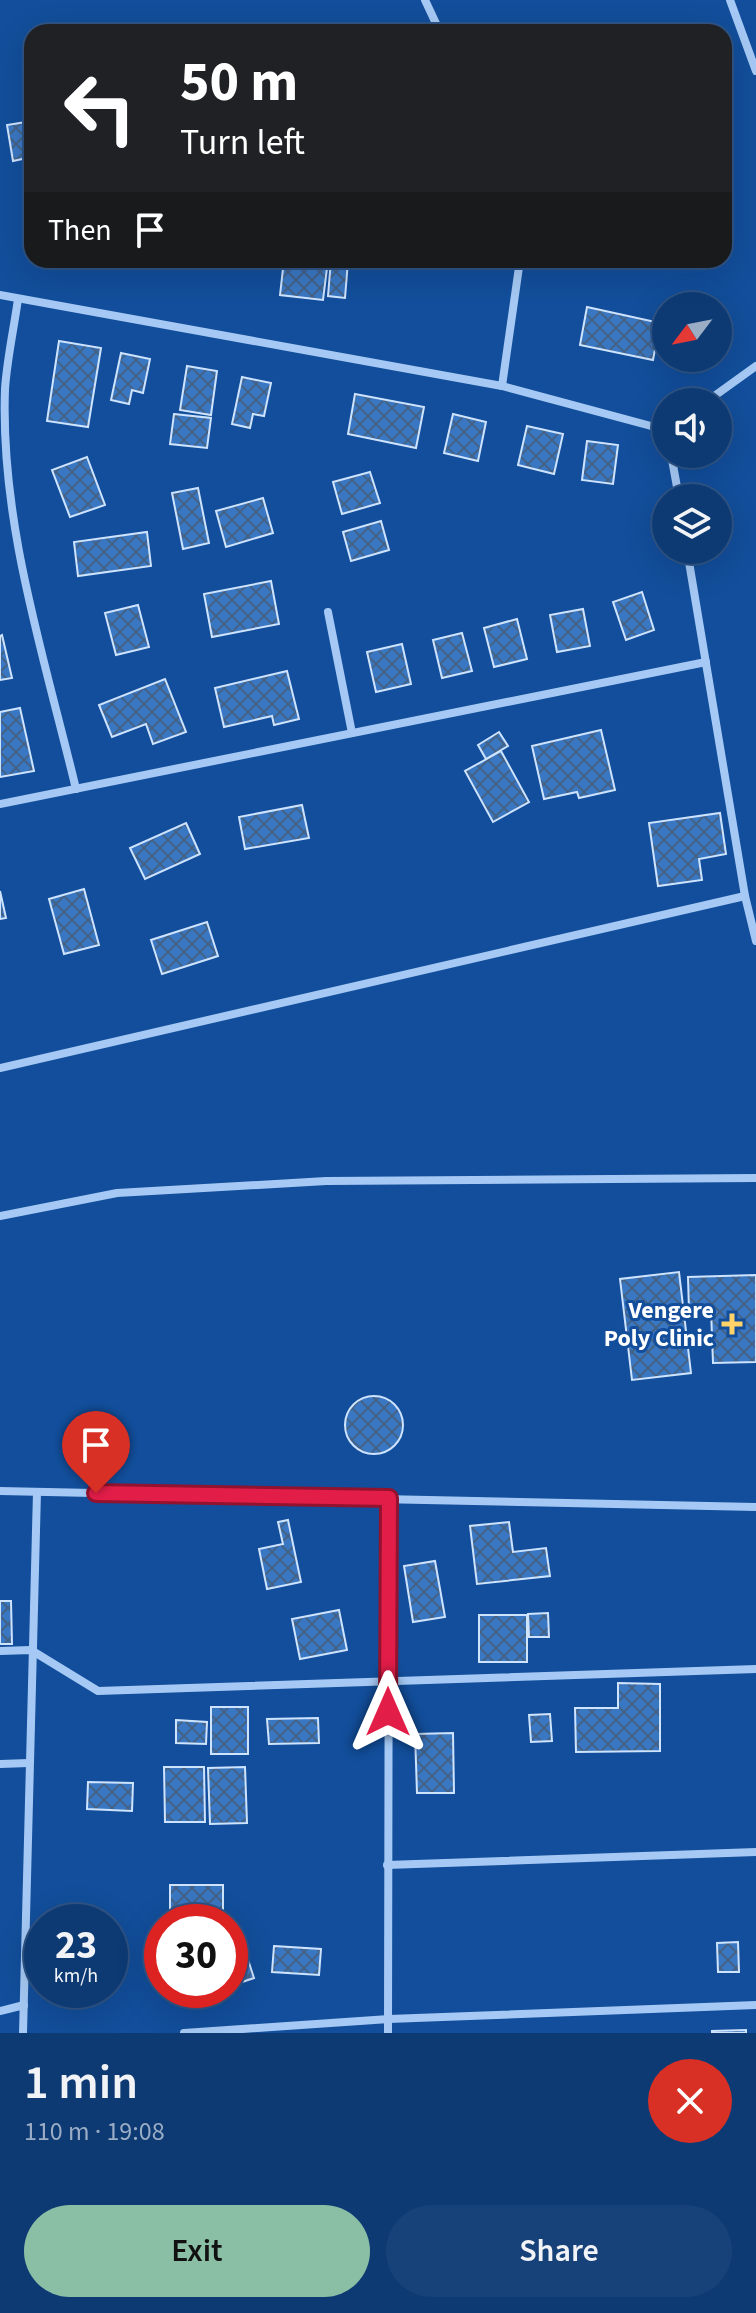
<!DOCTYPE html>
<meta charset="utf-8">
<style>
:root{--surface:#0e3a74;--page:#174179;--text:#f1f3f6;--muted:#9badc5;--line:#2e5486;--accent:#8abfa5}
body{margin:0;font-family:"Source Sans 3",sans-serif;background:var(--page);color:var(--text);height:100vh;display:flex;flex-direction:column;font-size:30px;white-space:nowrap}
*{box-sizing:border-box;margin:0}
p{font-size:26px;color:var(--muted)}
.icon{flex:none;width:44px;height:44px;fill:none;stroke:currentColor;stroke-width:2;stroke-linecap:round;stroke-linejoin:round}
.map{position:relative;height:2033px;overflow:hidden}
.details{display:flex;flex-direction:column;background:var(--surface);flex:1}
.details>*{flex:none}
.hud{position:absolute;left:24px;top:24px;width:708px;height:244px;border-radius:24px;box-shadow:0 8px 32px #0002,0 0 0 2px var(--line);background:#202124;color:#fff;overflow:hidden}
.needle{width:52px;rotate:238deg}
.tools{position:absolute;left:652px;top:292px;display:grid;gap:16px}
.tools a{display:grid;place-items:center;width:80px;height:80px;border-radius:50%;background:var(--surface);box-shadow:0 8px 32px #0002,0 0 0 2px var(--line);font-size:40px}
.speed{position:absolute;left:24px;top:1904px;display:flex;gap:16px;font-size:40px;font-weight:700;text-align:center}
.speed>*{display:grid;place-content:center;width:104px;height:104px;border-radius:50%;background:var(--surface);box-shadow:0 8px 32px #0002,0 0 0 2px var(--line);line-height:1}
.speed small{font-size:20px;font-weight:400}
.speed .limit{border:12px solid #d22;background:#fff;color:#111}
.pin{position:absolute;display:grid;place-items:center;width:68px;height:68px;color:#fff;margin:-82px -34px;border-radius:50% 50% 50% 0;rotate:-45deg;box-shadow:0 0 8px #0007}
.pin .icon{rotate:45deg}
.me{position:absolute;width:88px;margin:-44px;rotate:0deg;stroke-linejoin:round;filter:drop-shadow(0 0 6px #0008)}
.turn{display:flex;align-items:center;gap:28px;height:168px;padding:0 24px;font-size:36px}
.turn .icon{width:104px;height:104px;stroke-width:2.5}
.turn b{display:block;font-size:56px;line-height:68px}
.then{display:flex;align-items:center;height:76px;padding:0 24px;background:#0003;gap:16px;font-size:30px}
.round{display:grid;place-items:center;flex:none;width:84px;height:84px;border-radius:42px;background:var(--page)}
.overview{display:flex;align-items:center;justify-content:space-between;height:136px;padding:0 24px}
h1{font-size:48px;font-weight:600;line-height:60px}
.cta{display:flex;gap:16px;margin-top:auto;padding:16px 24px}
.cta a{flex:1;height:92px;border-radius:48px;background:var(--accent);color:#111;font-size:32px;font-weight:600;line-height:92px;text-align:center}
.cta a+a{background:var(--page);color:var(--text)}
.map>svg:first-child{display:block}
.building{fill:url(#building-cross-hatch);stroke:#cee3fe;stroke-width:2}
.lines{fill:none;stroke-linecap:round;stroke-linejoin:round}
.street{stroke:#a5c9f4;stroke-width:8}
.route-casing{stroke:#92132f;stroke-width:20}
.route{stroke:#e11d48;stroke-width:14}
.poi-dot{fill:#ffd368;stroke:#124e9b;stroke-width:3}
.labels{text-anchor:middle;stroke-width:6;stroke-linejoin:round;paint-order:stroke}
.poi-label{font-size:24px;font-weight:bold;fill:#fff;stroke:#124e9b;text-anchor:end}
</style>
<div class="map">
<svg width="756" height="2033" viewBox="0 0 756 2033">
<defs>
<pattern id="building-cross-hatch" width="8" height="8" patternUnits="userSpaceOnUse" patternTransform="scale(2)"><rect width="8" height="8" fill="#3a77c2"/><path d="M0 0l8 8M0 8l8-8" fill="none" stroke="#436287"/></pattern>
</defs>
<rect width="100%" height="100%" fill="#124e9b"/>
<!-- building -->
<g class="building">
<path d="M 32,121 L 32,157 L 13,161 L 7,125 Z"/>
<path d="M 284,260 L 328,260 L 323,300 L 280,295 Z"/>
<path d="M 331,260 L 348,261 L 345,298 L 328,296 Z"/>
<path d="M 587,307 L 660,323 L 653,360 L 580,345 Z"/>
<path d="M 59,341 L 101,348 L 88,427 L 47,421 Z"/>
<path d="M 121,353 L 150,359 L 143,393 L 132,390 L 129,404 L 111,400 Z"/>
<path d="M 187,366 L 217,371 L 211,415 L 180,410 Z"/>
<path d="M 242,377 L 271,383 L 264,416 L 253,414 L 250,428 L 232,424 Z"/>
<path d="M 355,394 L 424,407 L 416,448 L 348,434 Z"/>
<path d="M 174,414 L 211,418 L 207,448 L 170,444 Z"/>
<path d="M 453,414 L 486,422 L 478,461 L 444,453 Z"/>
<path d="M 527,426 L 563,434 L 554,474 L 518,465 Z"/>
<path d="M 587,441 L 618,445 L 613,484 L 582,480 Z"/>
<path d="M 87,457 L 105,505 L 70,517 L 52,470 Z"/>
<path d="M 370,472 L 380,503 L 342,514 L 333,482 Z"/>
<path d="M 198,488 L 209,543 L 183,549 L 172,493 Z"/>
<path d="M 263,498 L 273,533 L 226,547 L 216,511 Z"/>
<path d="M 381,521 L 389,550 L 351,561 L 343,532 Z"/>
<path d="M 147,532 L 151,566 L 78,576 L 74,542 Z"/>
<path d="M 271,581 L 279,624 L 212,637 L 204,594 Z"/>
<path d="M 642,592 L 654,630 L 626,640 L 613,602 Z"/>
<path d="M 138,605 L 149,647 L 116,655 L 105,613 Z"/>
<path d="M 583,609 L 590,646 L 557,652 L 550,615 Z"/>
<path d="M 517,619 L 527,659 L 494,667 L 484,628 Z"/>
<path d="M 462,633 L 472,671 L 442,678 L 433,640 Z"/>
<path d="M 2,635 L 12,678 L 0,680 L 0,636 Z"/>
<path d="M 402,644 L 411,684 L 376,692 L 367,652 Z"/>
<path d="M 287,671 L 299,719 L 274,725 L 272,716 L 224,727 L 215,688 Z"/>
<path d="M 165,679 L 186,732 L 153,744 L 146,724 L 112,737 L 99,705 Z"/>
<path d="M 20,708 L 34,771 L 0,777 L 0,712 Z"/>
<path d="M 601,730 L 615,790 L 579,798 L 577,792 L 544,799 L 532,746 Z"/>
<path d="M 499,732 L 508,746 L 486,759 L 478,745 Z"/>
<path d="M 501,751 L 529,802 L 493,822 L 465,771 Z"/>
<path d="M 302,805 L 309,838 L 245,849 L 239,817 Z"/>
<path d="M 720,813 L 726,854 L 699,859 L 702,880 L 658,886 L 649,823 Z"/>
<path d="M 186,823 L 200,854 L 145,879 L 130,848 Z"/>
<path d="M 84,889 L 99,945 L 64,954 L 49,899 Z"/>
<path d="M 0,891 L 6,918 L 0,919 Z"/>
<path d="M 207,922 L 218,956 L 162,974 L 151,940 Z"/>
<path d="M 679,1272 L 691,1373 L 632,1380 L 620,1279 Z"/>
<path d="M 756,1275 L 756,1362 L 713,1363 L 711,1310 L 689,1311 L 688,1277 Z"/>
<circle cx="374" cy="1425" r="29"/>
<path d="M 288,1520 L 301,1582 L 267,1589 L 259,1549 L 283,1544 L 278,1522 Z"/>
<path d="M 509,1522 L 513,1552 L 546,1548 L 550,1576 L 477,1584 L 470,1526 Z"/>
<path d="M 435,1561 L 445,1617 L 413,1622 L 404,1566 Z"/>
<path d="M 0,1601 L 11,1601 L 12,1644 L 0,1644 Z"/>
<path d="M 339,1610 L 347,1650 L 300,1659 L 292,1619 Z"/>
<path d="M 548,1613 L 549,1637 L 529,1637 L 528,1614 Z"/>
<rect x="479" y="1615" width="48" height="47"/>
<path d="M 618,1683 L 660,1684 L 660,1751 L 576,1752 L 575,1708 L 618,1708 Z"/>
<rect x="211" y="1707" width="37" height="47"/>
<path d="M 550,1714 L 552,1741 L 531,1742 L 529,1715 Z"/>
<path d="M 318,1718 L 319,1743 L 269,1744 L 267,1719 Z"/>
<path d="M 176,1720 L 207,1722 L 206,1744 L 176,1743 Z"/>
<path d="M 453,1733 L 454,1793 L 417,1793 L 415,1734 Z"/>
<path d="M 164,1767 L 204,1767 L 205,1822 L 165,1822 Z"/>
<path d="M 245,1767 L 247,1823 L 210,1824 L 208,1768 Z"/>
<path d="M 88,1782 L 133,1783 L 132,1811 L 87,1809 Z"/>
<rect x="170" y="1885" width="53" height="37"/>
<path d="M 241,1938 L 254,1978 L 230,1986 L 230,1941 Z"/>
<path d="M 738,1942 L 739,1972 L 718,1972 L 717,1943 Z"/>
<path d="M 274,1946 L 321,1949 L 319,1975 L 272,1972 Z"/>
<path d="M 746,2030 L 746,2033 L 712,2033 L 712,2031 Z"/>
</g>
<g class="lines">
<!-- street -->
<g class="street">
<path d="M 425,0 L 440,32"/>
<path d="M 730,0 L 756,71"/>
<path d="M 0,295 L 502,386 L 666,430"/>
<path d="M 18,299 C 14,328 7,359 5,389 C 0,524 45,659 76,789"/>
<path d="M 502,386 L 520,260"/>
<path d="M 706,402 L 756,366"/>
<path d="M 671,454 L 679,498"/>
<path d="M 687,550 L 745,896 L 756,941"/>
<path d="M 328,612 L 352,733"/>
<path d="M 0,804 L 706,662"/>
<path d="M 0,1068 L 745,896"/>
<path d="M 0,1216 L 117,1193 L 326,1181 L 756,1178"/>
<path d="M 0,1491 L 756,1507"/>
<path d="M 0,1651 L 31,1650 L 98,1691 L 756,1669"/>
<path d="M 0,1764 L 29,1763"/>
<path d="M 387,1865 L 756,1852"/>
<path d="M 0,2011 L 24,2005"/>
<path d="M 23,2033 L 37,1492"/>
<path d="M 184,2033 L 389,2019 L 756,2005"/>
<path d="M 388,2033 L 389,1498"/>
</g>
</g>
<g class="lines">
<defs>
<path id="route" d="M 96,1493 L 389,1498 L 388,1712"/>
</defs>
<!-- route casing -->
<use href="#route" class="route-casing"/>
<!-- route -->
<use href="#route" class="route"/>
</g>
<!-- markers -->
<path class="poi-dot" d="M728 1312h8v8h8v8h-8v8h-8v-8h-8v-8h8z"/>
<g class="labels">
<!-- poi labels -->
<g class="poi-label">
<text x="714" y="1318">Vengere<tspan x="714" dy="28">Poly Clinic</tspan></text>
</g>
</g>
</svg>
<div class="tools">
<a><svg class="needle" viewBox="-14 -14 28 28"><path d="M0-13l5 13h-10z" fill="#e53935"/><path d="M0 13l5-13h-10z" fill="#9badc5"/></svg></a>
<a><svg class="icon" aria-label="sound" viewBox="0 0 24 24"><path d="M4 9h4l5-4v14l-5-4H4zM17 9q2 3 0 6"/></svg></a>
<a><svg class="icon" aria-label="layers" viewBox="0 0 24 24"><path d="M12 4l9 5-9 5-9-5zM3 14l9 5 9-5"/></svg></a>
</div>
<div class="speed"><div>23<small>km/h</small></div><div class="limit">30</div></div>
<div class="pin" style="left:96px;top:1493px;background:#d93025"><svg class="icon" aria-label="arrive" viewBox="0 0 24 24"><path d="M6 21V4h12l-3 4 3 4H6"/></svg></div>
<svg class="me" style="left:388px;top:1712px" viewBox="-20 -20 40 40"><path d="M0-17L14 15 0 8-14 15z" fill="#e11d48" stroke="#fff" stroke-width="4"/></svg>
<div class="hud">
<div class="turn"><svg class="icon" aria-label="left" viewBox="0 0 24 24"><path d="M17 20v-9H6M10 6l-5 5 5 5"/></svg><div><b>50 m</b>Turn left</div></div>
<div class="then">Then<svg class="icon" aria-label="arrive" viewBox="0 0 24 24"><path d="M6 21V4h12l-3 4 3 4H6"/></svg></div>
</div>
</div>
<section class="details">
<div class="overview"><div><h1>1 min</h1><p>110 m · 19:08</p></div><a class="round" style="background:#d93025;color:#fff"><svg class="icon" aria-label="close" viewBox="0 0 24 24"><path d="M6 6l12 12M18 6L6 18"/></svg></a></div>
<div class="cta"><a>Exit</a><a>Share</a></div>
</section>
